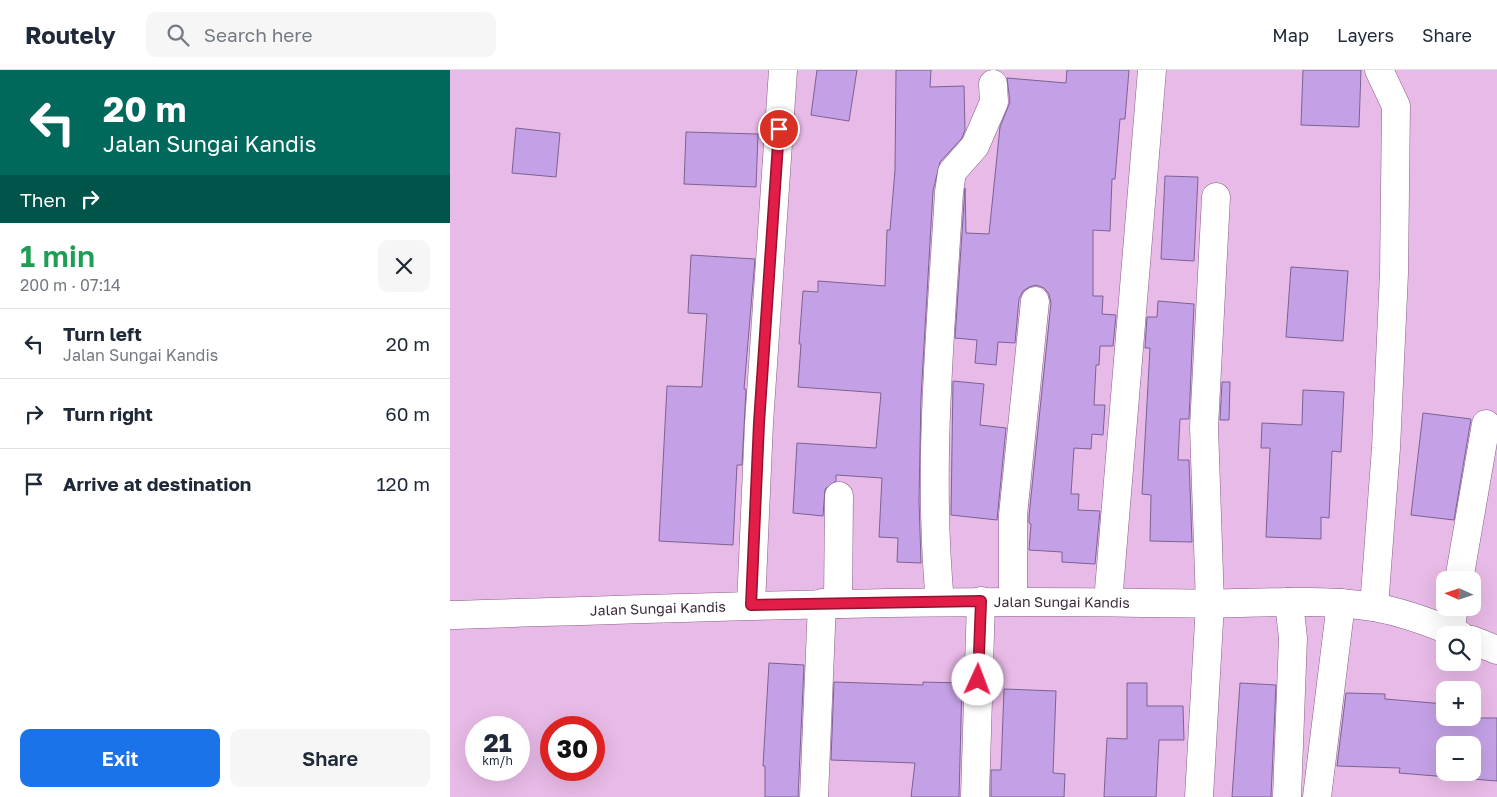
<!DOCTYPE html>
<meta charset="utf-8">
<style>
:root{--surface:#fff;--page:#f6f6f7;--text:#1f2937;--muted:#747a83;--line:#e0e1e3;--accent:#1a73e8}
body{margin:0;font-family:"Golos Text",sans-serif;background:var(--page);color:var(--text);height:100vh;display:flex;flex-direction:column;font-size:19px;white-space:nowrap}
*{box-sizing:border-box;margin:0}
p{font-size:16px;color:var(--muted)}
.icon{flex:none;width:28px;height:28px;fill:none;stroke:currentColor;stroke-width:2;stroke-linecap:round;stroke-linejoin:round}
.map{position:relative;flex:1;overflow:hidden}
.side{display:flex;flex-direction:column;background:var(--surface);width:450px}
.side>*{flex:none}
.hud{background:#00695c;color:#fff;overflow:hidden}
.needle{width:32px;rotate:273deg}
.controls{position:absolute;left:986px;top:501px;display:grid;gap:10px}
.controls a{display:grid;place-items:center;width:45px;height:45px;border-radius:10px;background:var(--surface);box-shadow:0 5px 20px #0002;font-size:25px}
.speed{position:absolute;left:15px;top:646px;display:flex;gap:10px;font-size:25px;font-weight:700;text-align:center}
.speed>*{display:grid;place-content:center;width:65px;height:65px;border-radius:50%;background:var(--surface);box-shadow:0 5px 20px #0002;line-height:1}
.speed small{font-size:12px;font-weight:400}
.speed .limit{border:8px solid #d22;background:#fff;color:#111}
.pin{position:absolute;display:grid;place-items:center;width:42px;height:42px;color:#fff;margin:-21px;border:2px solid #fff;border-radius:50%;box-shadow:0 1px 5px #0007}
.me{position:absolute;width:55px;margin:-28px;rotate:2deg;stroke-linejoin:round;filter:drop-shadow(0 0 4px #0008)}
.turn{display:flex;align-items:center;gap:18px;height:105px;padding:0 20px;font-size:22px}
.turn .icon{width:65px;height:65px;stroke-width:2.5}
.turn b{display:block;font-size:35px;line-height:42px}
.then{display:flex;align-items:center;height:48px;padding:0 20px;background:#0003;gap:10px;font-size:19px}
.round{display:grid;place-items:center;flex:none;width:52px;height:52px;border-radius:10px;background:var(--page)}
.headline{display:flex;align-items:center;justify-content:space-between;height:85px;padding:0 20px}
h1{font-size:30px;font-weight:600;line-height:38px;color:#1e9e55}
.action{display:flex;gap:10px;margin-top:auto;padding:10px 20px}
.action a{flex:1;height:58px;border-radius:10px;background:var(--accent);color:#fff;font-size:20px;font-weight:600;line-height:58px;text-align:center}
.action a+a{background:var(--page);color:var(--text)}
ul{padding:0;list-style:none}
li{display:flex;align-items:center;gap:15px;height:70px;padding:0 20px;border-top:1px solid var(--line)}
li div{flex:1}
li b{display:block;font-size:19px}
li em{font-style:normal}
header{display:flex;align-items:center;gap:30px;box-sizing:border-box;height:70px;padding:0 25px;background:var(--surface);border-bottom:1px solid var(--line)}
header strong{font-size:24px}
nav{display:flex;gap:28px;margin-inline-start:auto;font-size:18px}
.search{width:350px;height:45px;background:var(--page);display:flex;align-items:center;gap:12px;box-sizing:border-box;padding:0 18px;border-radius:10px;color:var(--muted);font-size:19px}
main{display:flex;flex:1;min-height:0}
.map>svg:first-child{display:block}
.building{fill:#c4a1e6;stroke:#7b6293;fill-rule:evenodd}
.lines{fill:none;stroke-linecap:round;stroke-linejoin:round}
.minor-casing{stroke:#885f87;stroke-width:29}
.minor{stroke:#fff;stroke-width:28}
.route-casing{stroke:#92132f;stroke-width:12}
.route{stroke:#e11d48;stroke-width:9}
.labels{text-anchor:middle;stroke-width:5;stroke-linejoin:round;paint-order:stroke}
.street-label{font-size:14px;fill:#3b293b;stroke:#f6c7f4}
</style>
<header>
<strong>Routely</strong>
<div class="search"><svg class="icon" aria-label="search" viewBox="0 0 24 24"><circle cx="10" cy="10" r="6"/><path d="M15 15l6 6"/></svg>Search here</div>
<nav><a>Map</a><a>Layers</a><a>Share</a></nav>
</header>
<main>
<section class="side">
<div class="hud">
<div class="turn"><svg class="icon" aria-label="left" viewBox="0 0 24 24"><path d="M17 20v-9H6M10 6l-5 5 5 5"/></svg><div><b>20 m</b>Jalan Sungai Kandis</div></div>
<div class="then">Then<svg class="icon" aria-label="right" viewBox="0 0 24 24"><path d="M7 20v-9h11M14 6l5 5-5 5"/></svg></div>
</div>
<div class="headline"><div><h1>1 min</h1><p>200 m · 07:14</p></div><a class="round"><svg class="icon" aria-label="close" viewBox="0 0 24 24"><path d="M6 6l12 12M18 6L6 18"/></svg></a></div>
<ul>
<li><svg class="icon" aria-label="left" viewBox="0 0 24 24"><path d="M17 20v-9H6M10 6l-5 5 5 5"/></svg><div><b>Turn left</b><p>Jalan Sungai Kandis</p></div><em>20 m</em></li>
<li><svg class="icon" aria-label="right" viewBox="0 0 24 24"><path d="M7 20v-9h11M14 6l5 5-5 5"/></svg><div><b>Turn right</b></div><em>60 m</em></li>
<li><svg class="icon" aria-label="arrive" viewBox="0 0 24 24"><path d="M6 21V4h12l-3 4 3 4H6"/></svg><div><b>Arrive at destination</b></div><em>120 m</em></li>
</ul>
<div class="action"><a>Exit</a><a>Share</a></div>
</section>
<div class="map">
<svg width="1047" height="727" viewBox="0 0 1047 727">
<rect width="100%" height="100%" fill="#e8bae7"/>
<!-- building -->
<g class="building">
<path d="M 367,0 L 407,0 L 399,51 L 361,45 Z"/>
<path d="M 446,0 L 481,0 L 480,17 L 514,16 L 515,60 L 512,68 L 490,92 L 483,121 L 471,327 L 469,430 L 471,493 L 447,492 L 448,468 L 429,467 L 432,408 L 386,405 L 386,411 L 375,419 L 373,446 L 343,443 L 347,373 L 426,378 L 431,323 L 348,317 L 351,274 L 349,274 L 353,221 L 368,222 L 368,211 L 435,216 L 437,160 L 440,160 L 445,100 Z"/>
<path d="M 617,0 L 679,0 L 675,49 L 670,49 L 665,109 L 662,109 L 660,161 L 643,160 L 643,226 L 653,226 L 652,244 L 666,245 L 663,276 L 650,276 L 649,295 L 646,295 L 644,335 L 655,335 L 653,365 L 642,364 L 641,379 L 624,378 L 621,424 L 629,424 L 628,440 L 650,441 L 645,494 L 612,492 L 612,482 L 579,480 L 581,454 L 579,453 L 579,446 L 601,233 L 599,224 L 594,218 L 586,215 L 579,217 L 573,221 L 569,229 L 565,273 L 548,272 L 546,295 L 525,293 L 527,270 L 505,268 L 515,118 L 516,163 L 539,164 L 550,57 L 560,32 L 557,8 L 616,13 Z"/>
<path d="M 853,0 L 911,0 L 909,57 L 851,55 Z"/>
<path d="M 66,58 L 110,63 L 106,107 L 62,103 Z"/>
<path d="M 236,62 L 308,64 L 306,117 L 234,114 Z"/>
<path d="M 715,106 L 748,107 L 744,191 L 711,189 Z"/>
<path d="M 241,185 L 305,189 L 294,319 L 296,319 L 292,395 L 287,395 L 283,475 L 209,471 L 217,316 L 252,317 L 257,244 L 238,243 Z"/>
<path d="M 841,197 L 898,201 L 893,271 L 836,267 Z"/>
<path d="M 708,231 L 744,234 L 739,349 L 730,349 L 728,390 L 739,390 L 742,472 L 700,471 L 701,425 L 692,424 L 700,278 L 695,278 L 697,247 L 707,247 Z"/>
<path d="M 503,311 L 534,314 L 530,355 L 556,358 L 547,450 L 501,445 Z"/>
<path d="M 772,312 L 780,312 L 779,350 L 770,350 Z"/>
<path d="M 853,320 L 894,322 L 891,382 L 882,381 L 879,448 L 871,447 L 871,469 L 816,467 L 820,378 L 811,378 L 812,353 L 852,355 Z"/>
<path d="M 973,343 L 1021,349 L 1004,450 L 961,445 Z"/>
<path d="M 319,593 L 354,595 L 348,727 L 315,727 L 315,696 L 313,696 Z"/>
<path d="M 384,612 L 473,615 L 473,612 L 512,613 L 509,727 L 461,727 L 465,693 L 381,690 Z"/>
<path d="M 677,613 L 697,613 L 697,636 L 733,636 L 734,670 L 709,670 L 706,727 L 654,727 L 657,668 L 677,669 Z"/>
<path d="M 790,613 L 826,615 L 821,727 L 782,727 Z"/>
<path d="M 554,619 L 606,621 L 603,703 L 615,704 L 614,727 L 541,727 L 541,700 L 551,700 Z"/>
<path d="M 896,623 L 935,624 L 935,629 L 995,634 L 995,648 L 1047,648 L 1047,711 L 949,703 L 950,698 L 887,696 ZM 995,675 L 1022,675 L 1022,702 L 995,702 Z"/>
</g>
<g class="lines">
<defs>
<g id="minor">
<path d="M 1009,510 L 1036,354"/>
<path d="M 563,530 L 563,445 L 585,231"/>
<path d="M 490,532 C 477,396 491,259 499,122 L 502,102 L 525,76 L 544,32 L 543,14"/>
<path d="M 658,532 L 702,0"/>
<path d="M 388,534 L 389,426"/>
<path d="M 301,535 L 309,353 L 333,0"/>
<path d="M 924,537 L 936,378 L 944,203 L 946,36 L 929,0"/>
<path id="s1" d="M 0,545 C 231,538 462,529 693,533 C 724,533 755,534 785,533 C 831,532 878,530 923,537 C 953,542 982,553 1010,565"/>
<path d="M 1000,561 L 1004,538"/>
<path d="M 1022,570 L 1047,580"/>
<path d="M 364,727 L 372,533"/>
<path d="M 525,727 L 531,531"/>
<path d="M 749,727 L 760,534 L 754,357 L 766,127"/>
<path d="M 837,727 L 843,568 L 839,532"/>
<path d="M 867,727 L 891,533"/>
</g>
</defs>
<!-- minor casing -->
<use href="#minor" class="minor-casing"/>
<!-- minor -->
<use href="#minor" class="minor"/>
</g>
<g class="lines">
<defs>
<path id="route" d="M 329,59 L 309,353 L 301,535 L 531,531 L 528,610"/>
</defs>
<!-- route casing -->
<use href="#route" class="route-casing"/>
<!-- route -->
<use href="#route" class="route"/>
</g>
<g class="labels">
<!-- street labels -->
<g class="street-label">
<text dy="5" stroke="none"><textPath href="#s1" startOffset="612">Jalan Sungai Kandis</textPath></text>
<text dy="5" stroke="none"><textPath href="#s1" startOffset="208">Jalan Sungai Kandis</textPath></text>
</g>
</g>
</svg>
<div class="controls">
<a><svg class="needle" viewBox="-14 -14 28 28"><path d="M0-13l5 13h-10z" fill="#e53935"/><path d="M0 13l5-13h-10z" fill="#747a83"/></svg></a>
<a><svg class="icon" aria-label="search" viewBox="0 0 24 24"><circle cx="10" cy="10" r="6"/><path d="M15 15l6 6"/></svg></a>
<a>+</a>
<a>−</a>
</div>
<div class="speed"><div>21<small>km/h</small></div><div class="limit">30</div></div>
<div class="pin" style="left:329px;top:59px;background:#d93025"><svg class="icon" aria-label="arrive" viewBox="0 0 24 24"><path d="M6 21V4h12l-3 4 3 4H6"/></svg></div>
<svg class="me" style="left:528px;top:610px" viewBox="-20 -20 40 40"><circle r="19" fill="#fff"/><path d="M0-13L10 11 0 6-10 11z" fill="#e11d48"/></svg>
</div>
</main>
